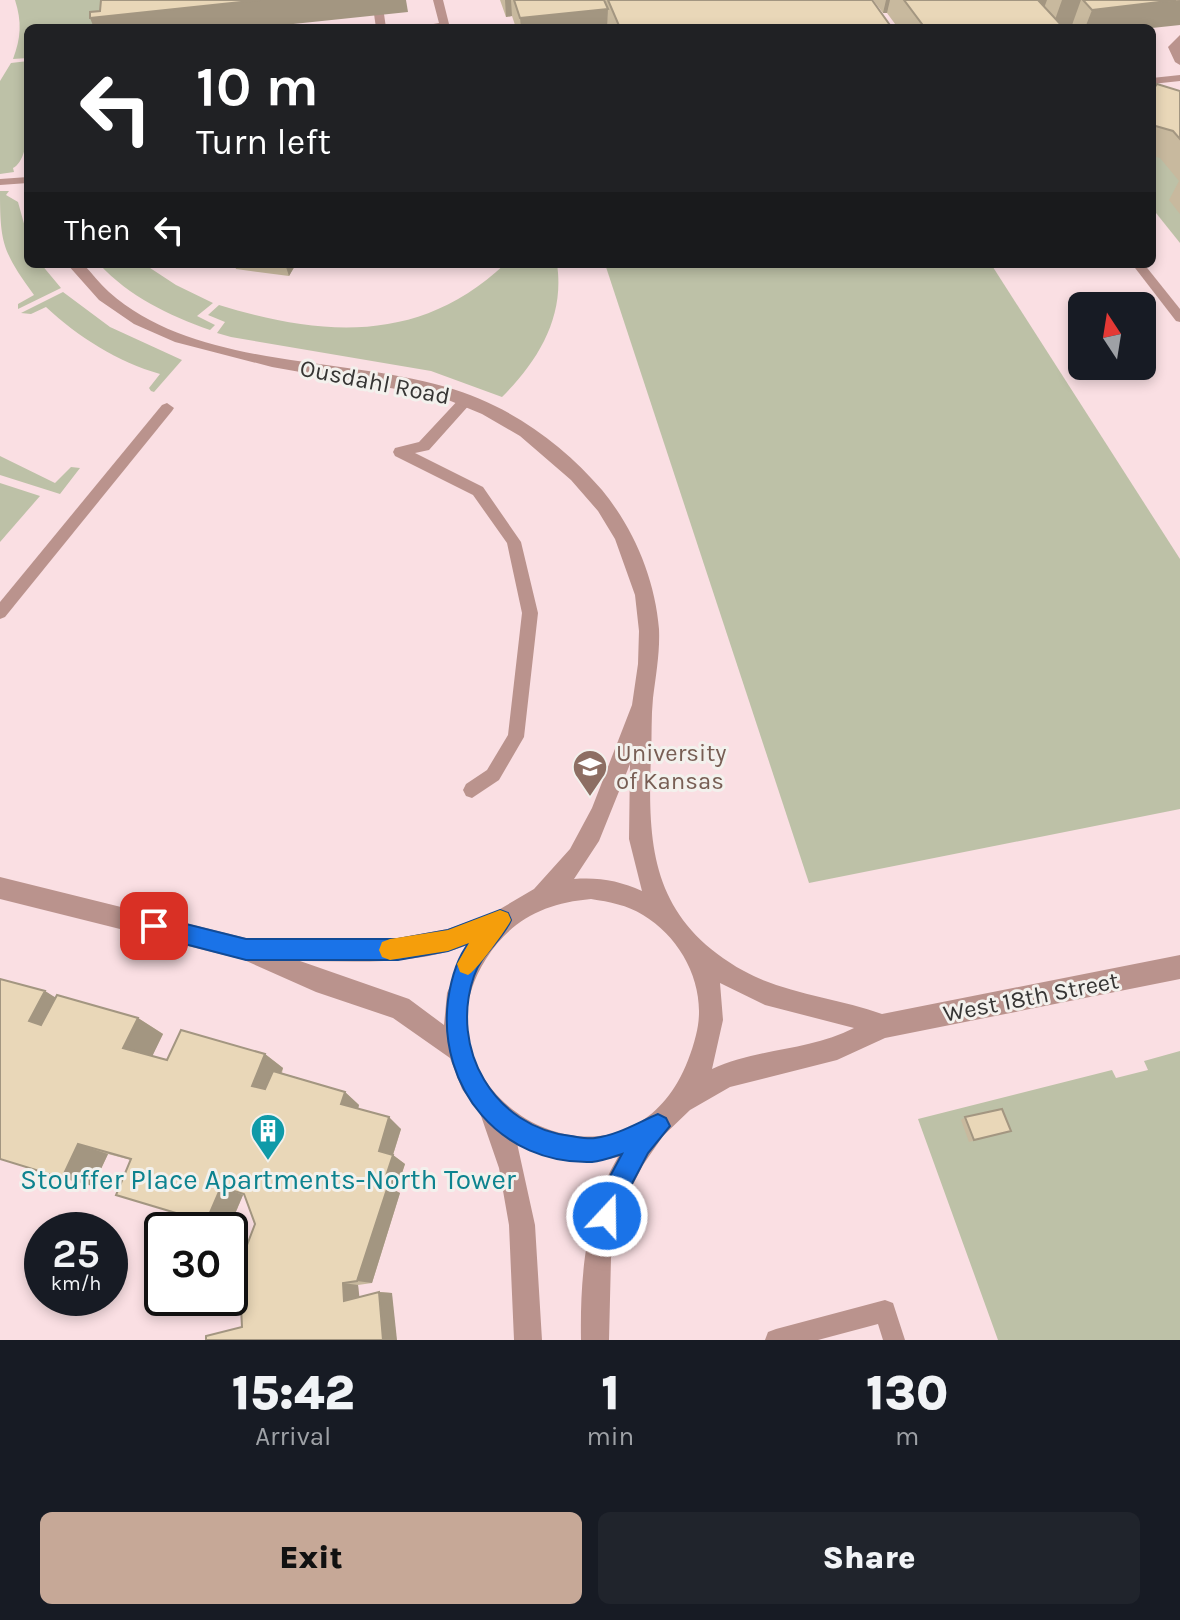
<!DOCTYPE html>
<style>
:root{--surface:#171b24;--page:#20242c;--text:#f1f3f6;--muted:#9ea1a6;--accent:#c6a897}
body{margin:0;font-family:Karla,sans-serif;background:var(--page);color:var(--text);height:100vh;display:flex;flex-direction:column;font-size:30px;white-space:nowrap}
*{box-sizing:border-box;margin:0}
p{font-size:26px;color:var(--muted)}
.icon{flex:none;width:44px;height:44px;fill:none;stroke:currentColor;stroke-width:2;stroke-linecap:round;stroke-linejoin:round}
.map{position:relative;height:1340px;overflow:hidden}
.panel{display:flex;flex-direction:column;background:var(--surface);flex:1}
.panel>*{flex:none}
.banner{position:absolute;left:24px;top:24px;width:1132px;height:244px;border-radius:12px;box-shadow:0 4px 12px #0003;background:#202124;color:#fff;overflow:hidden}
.needle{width:52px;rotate:348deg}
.tools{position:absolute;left:1068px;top:292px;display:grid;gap:16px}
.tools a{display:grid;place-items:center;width:88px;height:88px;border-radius:12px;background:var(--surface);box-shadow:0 4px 12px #0003;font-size:40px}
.speed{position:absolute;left:24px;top:1212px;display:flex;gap:16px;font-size:40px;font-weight:700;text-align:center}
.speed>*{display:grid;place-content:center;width:104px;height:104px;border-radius:50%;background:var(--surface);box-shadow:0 4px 12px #0003;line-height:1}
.speed small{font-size:20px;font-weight:400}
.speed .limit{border:4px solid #111;border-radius:12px;background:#fff;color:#111}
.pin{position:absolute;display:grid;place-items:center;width:68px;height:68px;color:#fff;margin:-34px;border-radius:16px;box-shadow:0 4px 12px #0006}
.me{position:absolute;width:88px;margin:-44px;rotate:21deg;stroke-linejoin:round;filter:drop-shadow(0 0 6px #0008)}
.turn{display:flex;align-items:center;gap:28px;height:168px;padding:0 40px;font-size:36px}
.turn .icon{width:104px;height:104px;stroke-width:2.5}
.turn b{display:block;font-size:56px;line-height:68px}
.then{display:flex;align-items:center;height:76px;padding:0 40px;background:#0003;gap:16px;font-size:30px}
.eta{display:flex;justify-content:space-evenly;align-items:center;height:136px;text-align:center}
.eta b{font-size:48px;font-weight:800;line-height:56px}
.button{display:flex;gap:16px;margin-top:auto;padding:16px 40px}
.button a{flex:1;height:92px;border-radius:12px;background:var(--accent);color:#111;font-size:32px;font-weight:800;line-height:92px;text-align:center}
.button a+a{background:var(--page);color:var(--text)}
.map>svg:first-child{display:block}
.education{fill:#fadfe3;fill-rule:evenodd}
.green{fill:#bdc1a7}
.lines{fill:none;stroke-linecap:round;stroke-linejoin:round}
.service{fill:#ba938d;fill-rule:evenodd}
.minor{fill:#ba938d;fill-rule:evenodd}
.wall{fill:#c8b99e}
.shaded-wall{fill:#a39681}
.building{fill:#e9d7b8;stroke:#a39681;stroke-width:2}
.route{fill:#1a73e8;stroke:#114b97;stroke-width:2}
.slow{fill:#f59e0b}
.labels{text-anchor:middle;stroke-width:6;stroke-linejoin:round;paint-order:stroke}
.street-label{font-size:24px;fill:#363534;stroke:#f3f1ed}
.education-label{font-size:24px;fill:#785e54;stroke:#f3f1ed;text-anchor:start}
.near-culture-label{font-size:28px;fill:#0d838f;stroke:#f3f1ed}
</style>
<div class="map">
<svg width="1180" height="1340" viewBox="0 0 1180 1340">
<rect width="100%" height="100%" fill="#f3f1ed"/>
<!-- education -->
<path class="education" d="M 0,0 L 1180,0 L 1180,1340 L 0,1340 ZM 28,28 L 1152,28 L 1152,264 L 28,264 ZM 1082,306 L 1142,306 L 1142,366 L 1082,366 ZM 42,1230 L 110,1230 L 110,1298 L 42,1298 ZM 162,1230 L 230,1230 L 230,1298 L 162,1298 Z"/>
<!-- green -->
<g class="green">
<path d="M 15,0 L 112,0 L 111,28 L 28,28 L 28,58 L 13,59 C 21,38 22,22 15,0 Z"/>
<path d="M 28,61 C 28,84 35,158 13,168 L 14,172 L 0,174 L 0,81 L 11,63 Z"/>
<path d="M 1180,108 L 1180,243 L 1152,208 L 1152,112 Z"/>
<path d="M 0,191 L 9,191 L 6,195 L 18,202 L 28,238 L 28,264 L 41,264 L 61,288 L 18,309 L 18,304 L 34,295 C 3,252 0,244 0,191 Z"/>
<path d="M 99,264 L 144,264 L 176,285 L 213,303 L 197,316 L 215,325 L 210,330 C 168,315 130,297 99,264 Z"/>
<path d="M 505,264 L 557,264 C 565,317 538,361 502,397 L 431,371 L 231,337 L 217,333 L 225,322 L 208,315 L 219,305 C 323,337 420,344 505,264 Z"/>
<path d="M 605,264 L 991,264 L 1180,559 L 1180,809 L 809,883 Z"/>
<path d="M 63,292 L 110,327 L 182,360 L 154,392 L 151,391 L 149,388 L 160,374 C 118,362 78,337 46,307 L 31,314 L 21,313 Z"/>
<path d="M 0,456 L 55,483 L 71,467 L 80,468 L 60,494 L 0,475 Z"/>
<path d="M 0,483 L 40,496 L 0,542 Z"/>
<path d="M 1180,1051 L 1180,1340 L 998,1340 L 918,1119 L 1112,1070 L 1116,1078 L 1148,1070 L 1144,1061 Z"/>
</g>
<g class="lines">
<!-- service -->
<g class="service">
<path d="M 433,0 L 443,0 L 450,28 L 411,28 L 439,23 Z"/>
<path d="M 379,11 L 384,14 L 386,28 L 376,28 L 374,14 Z"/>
<path d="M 1180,35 L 1180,65 L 1175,62 L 1168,47 Z"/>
<path d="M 1180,75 L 1180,81 L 1152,84 L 1152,78 Z"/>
<path d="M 28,177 L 28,183 L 0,185 L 0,179 Z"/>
<path d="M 1132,264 L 1144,264 L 1180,309 L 1180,322 L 1176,321 Z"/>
<path d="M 466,395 L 473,400 L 471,403 L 429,450 L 415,453 L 483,487 L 521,542 L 538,613 L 524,737 L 499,780 L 472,798 L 466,796 L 463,790 L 466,784 L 487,770 L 508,735 L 522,613 L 507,543 L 473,495 L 395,456 L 393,452 L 395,448 L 419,442 L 461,397 Z"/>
<path d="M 167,403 L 174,408 L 172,411 L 5,617 L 0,619 L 0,602 L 162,405 Z"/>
<path d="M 885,1300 L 893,1303 L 905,1340 L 883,1340 L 878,1324 L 818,1340 L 765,1340 L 768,1332 L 776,1329 Z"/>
</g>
<!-- minor -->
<path class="minor" d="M 67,264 L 83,264 C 92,273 100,284 109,292 C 196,369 340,356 446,387 C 507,404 562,443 602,490 C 634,529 655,579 659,629 C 660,652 656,675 653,698 C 651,717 652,736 651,755 C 647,850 653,920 744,971 C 783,993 838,998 882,1014 L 1180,955 L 1180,979 L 885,1038 L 837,1060 L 730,1087 L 690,1110 L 663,1136 L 643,1165 L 623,1204 L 611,1258 L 609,1340 L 581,1340 C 580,1277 585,1213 618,1157 C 582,1165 549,1161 517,1143 L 535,1225 L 542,1340 L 514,1340 L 509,1225 L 499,1168 L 480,1113 L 462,1089 L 450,1058 L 393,1018 L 316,992 L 244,960 L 0,899 L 0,877 L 250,939 L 398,938 L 448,929 L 495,912 L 534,889 L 570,849 L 592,808 L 632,705 L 638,664 L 639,631 L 635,595 L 615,539 L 598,511 L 571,480 L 520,436 L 482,414 L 441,397 L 272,367 L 175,342 L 134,324 L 99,300 ZM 630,764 L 629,839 L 642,891 C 620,881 599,877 574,879 L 599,841 ZM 591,899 C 610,902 627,905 643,915 C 683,939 708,989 696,1035 C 646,1236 396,1100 486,959 C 511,919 546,903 591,899 ZM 468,945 L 447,993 L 444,1025 L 409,999 L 300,961 C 357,961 414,966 468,945 ZM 720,983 L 765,1005 L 854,1028 C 810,1051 757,1048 712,1069 L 723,1020 Z"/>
</g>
<!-- wall -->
<g class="wall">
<path d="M 500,0 L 872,0 L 892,28 L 516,28 L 512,16 L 506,17 Z"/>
<path d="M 873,0 L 1180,0 L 1152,28 L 1075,28 L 1072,25 L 1063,26 L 1064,28 L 898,28 L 887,13 L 883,13 Z"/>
<path d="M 1152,91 L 1180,91 L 1180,214 L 1169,200 L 1179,181 L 1160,158 L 1152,156 Z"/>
<path d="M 234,264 L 296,264 L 289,276 L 236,269 Z"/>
<path d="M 45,991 L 55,998 L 138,1018 L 163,1034 L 152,1056 L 167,1060 L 265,1054 L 283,1068 L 282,1073 L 345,1092 L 359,1105 L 358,1109 L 401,1129 L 393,1155 L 405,1164 L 396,1191 L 400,1193 L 372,1283 L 358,1285 L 359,1297 L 379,1292 L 392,1293 L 242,1327 L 255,1224 L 244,1195 L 243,1195 L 229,1228 L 131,1160 L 108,1154 L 93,1186 L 62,1178 Z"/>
<path d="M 965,1117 L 1011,1131 L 969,1142 L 961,1120 Z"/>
</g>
<!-- shaded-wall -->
<g class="shaded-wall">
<path d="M 260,0 L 406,0 L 408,12 L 255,28 L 94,28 L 90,18 Z"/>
<path d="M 505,0 L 511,0 L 512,16 L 506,17 Z"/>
<path d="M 886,0 L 890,0 L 887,13 L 883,13 Z"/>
<path d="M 1027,0 L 1047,0 L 1041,16 Z"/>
<path d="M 1062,0 L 1081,0 L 1072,25 L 1052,28 Z"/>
<path d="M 1180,0 L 1180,25 L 1152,28 L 1085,28 L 1092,10 Z"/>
<path d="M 608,9 L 607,28 L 521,28 L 520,18 Z"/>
<path d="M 285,264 L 296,264 L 289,276 Z"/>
<path d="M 45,991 L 74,1009 L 60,1037 L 29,1021 Z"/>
<path d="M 138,1018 L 163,1034 L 149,1063 L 123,1048 Z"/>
<path d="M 265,1054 L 283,1068 L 271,1098 L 252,1086 Z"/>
<path d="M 345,1092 L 359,1105 L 356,1116 L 341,1104 Z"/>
<path d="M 389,1117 L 401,1129 L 391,1161 L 379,1151 Z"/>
<path d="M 78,1144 L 108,1154 L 93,1186 L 62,1178 Z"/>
<path d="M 393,1155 L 405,1164 L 396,1191 L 400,1193 L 372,1283 L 357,1281 L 383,1185 Z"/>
<path d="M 221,1187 L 243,1195 L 229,1228 L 206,1222 Z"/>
<path d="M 343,1283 L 358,1285 L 360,1302 L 344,1301 Z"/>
<path d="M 379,1292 L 392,1293 L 397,1340 L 383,1340 Z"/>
</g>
<!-- building -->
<g class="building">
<path d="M 101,0 L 260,0 L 90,18 L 90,12 L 100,11 Z"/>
<path d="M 514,0 L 604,0 L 608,9 L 520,18 Z"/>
<path d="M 608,0 L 872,0 L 892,28 L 620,28 Z"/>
<path d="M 904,0 L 1038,0 L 1064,28 L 925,28 Z"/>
<path d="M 1083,0 L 1176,0 L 1092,10 Z"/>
<path d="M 1157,84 L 1180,91 L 1180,139 L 1173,131 L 1152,125 L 1152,91 Z"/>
<path d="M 0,979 L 45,991 L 29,1021 L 41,1025 L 57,995 L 138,1018 L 123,1048 L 167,1060 L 181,1030 L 265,1054 L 252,1086 L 265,1089 L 273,1071 L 345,1092 L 341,1104 L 389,1117 L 379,1151 L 393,1155 L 383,1185 L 388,1186 L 357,1281 L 343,1283 L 344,1301 L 379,1292 L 383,1340 L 206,1340 L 206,1336 L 242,1327 L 239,1266 L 255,1224 L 244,1194 L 221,1187 L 206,1222 L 116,1195 L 131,1159 L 78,1144 L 62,1178 L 0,1159 Z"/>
<path d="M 1002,1109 L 1011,1131 L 974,1140 L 965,1117 Z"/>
</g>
<!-- route -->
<path class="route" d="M 500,910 L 508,913 L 511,920 C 502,941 481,954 474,976 C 449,1049 494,1127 571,1136 C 578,1137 587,1139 595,1138 C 618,1135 637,1123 658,1114 L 666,1118 L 670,1126 L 648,1153 L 626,1195 L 616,1225 L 607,1228 L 598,1225 L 595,1216 L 607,1182 L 622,1154 C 613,1157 602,1161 592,1162 C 501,1165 437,1088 448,1000 C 451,980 456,959 469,943 L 448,951 L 398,960 L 246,960 L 154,936 L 146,933 L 143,926 L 146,919 L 154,916 L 246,939 L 398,939 L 448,930 Z"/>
<!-- slow -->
<path class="slow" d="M 500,910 L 508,913 L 511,920 C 507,929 475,972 468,975 L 460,972 L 457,964 L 469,943 L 448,951 L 390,960 L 382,957 L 379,950 L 382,942 L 390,939 L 448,930 Z"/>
<!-- icons -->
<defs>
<symbol id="university-pin" viewBox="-11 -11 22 30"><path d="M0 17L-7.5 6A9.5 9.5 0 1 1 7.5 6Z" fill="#8d6e63" stroke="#f3f1ed"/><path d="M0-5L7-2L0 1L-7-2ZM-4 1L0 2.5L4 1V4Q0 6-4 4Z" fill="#fff"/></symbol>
<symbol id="building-pin" viewBox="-11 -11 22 30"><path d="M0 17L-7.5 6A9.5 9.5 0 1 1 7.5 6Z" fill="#0f9aa8" stroke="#f3f1ed"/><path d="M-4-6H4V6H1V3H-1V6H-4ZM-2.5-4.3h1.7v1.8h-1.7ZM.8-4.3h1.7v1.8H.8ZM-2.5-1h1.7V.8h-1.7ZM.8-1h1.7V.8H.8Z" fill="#fff"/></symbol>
</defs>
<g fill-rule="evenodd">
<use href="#university-pin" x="570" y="747" width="40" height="54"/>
<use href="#building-pin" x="248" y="1111" width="40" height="54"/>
</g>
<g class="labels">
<!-- street labels -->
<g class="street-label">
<text transform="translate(375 382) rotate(11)" y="8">Ousdahl Road</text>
<text transform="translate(1031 997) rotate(-11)" y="8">West 18th Street</text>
</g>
<!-- education labels -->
<g class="education-label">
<text x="616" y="761">University<tspan x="616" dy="28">of Kansas</tspan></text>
</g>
<!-- near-culture labels -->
<g class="near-culture-label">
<text x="268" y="1189">Stouffer Place Apartments-North Tower</text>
</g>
</g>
</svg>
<div class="tools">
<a><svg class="needle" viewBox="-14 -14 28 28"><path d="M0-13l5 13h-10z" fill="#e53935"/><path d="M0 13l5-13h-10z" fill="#9ea1a6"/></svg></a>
</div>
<div class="speed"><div>25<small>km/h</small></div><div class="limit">30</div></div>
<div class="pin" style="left:154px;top:926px;background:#d93025"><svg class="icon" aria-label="arrive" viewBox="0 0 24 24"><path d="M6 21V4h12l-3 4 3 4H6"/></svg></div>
<svg class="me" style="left:607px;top:1216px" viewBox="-20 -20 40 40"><circle r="17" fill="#1a73e8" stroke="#fff" stroke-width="3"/><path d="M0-11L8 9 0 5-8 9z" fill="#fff"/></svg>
<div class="banner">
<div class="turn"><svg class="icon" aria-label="left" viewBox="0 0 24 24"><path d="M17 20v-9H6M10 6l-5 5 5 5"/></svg><div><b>10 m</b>Turn left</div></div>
<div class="then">Then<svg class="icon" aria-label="left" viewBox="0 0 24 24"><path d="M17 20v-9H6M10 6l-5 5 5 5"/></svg></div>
</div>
</div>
<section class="panel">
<div class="eta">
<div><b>15:42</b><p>Arrival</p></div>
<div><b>1</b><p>min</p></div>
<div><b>130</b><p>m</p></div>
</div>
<div class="button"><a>Exit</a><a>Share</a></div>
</section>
